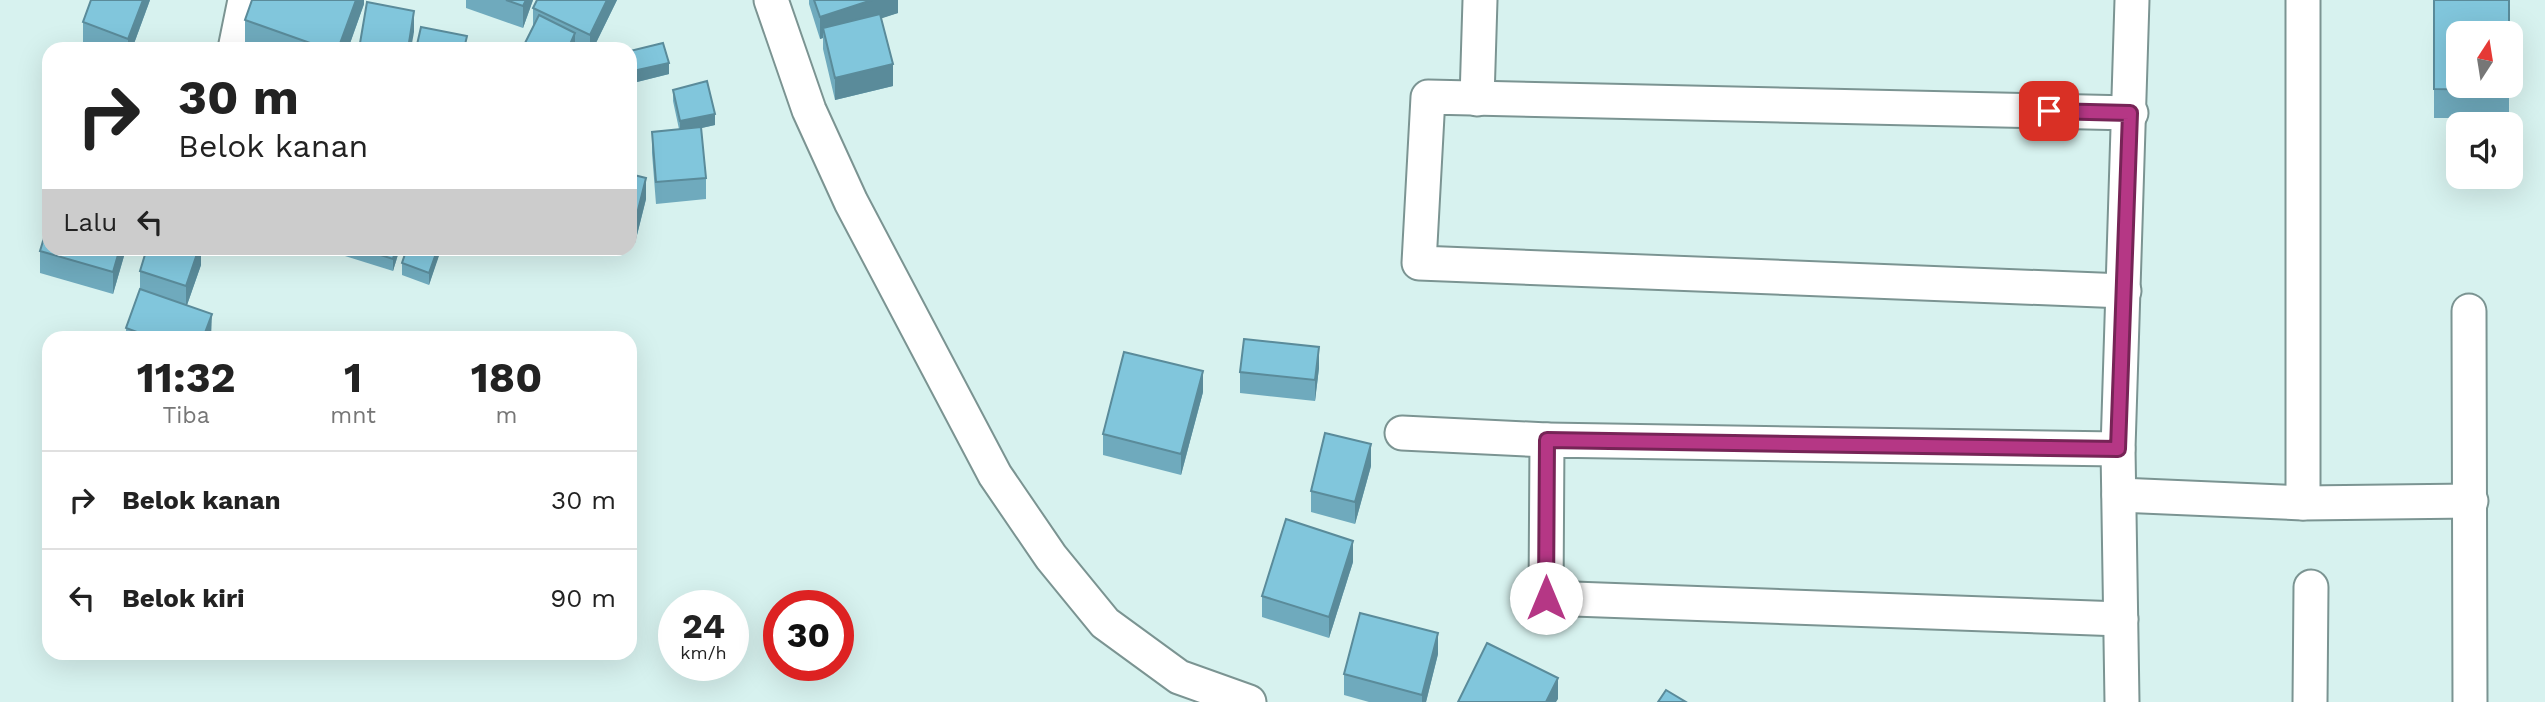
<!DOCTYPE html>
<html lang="id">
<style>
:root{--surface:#fff;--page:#f6f6f6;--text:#222;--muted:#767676;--line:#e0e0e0}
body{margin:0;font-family:"Work Sans",sans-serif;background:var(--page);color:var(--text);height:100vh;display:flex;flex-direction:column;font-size:26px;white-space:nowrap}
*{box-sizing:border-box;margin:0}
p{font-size:23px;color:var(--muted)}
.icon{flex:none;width:38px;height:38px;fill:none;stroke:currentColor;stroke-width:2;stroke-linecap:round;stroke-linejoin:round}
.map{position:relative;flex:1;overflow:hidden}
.drawer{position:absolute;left:42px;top:331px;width:595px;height:329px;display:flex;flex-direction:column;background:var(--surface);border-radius:21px;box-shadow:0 7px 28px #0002}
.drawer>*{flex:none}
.banner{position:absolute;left:42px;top:42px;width:595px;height:214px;border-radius:21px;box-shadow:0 7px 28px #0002;background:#fff;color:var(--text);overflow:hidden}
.needle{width:46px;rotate:12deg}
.fabs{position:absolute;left:2446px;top:21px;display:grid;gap:14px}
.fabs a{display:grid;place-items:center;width:77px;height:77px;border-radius:14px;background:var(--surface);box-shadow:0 7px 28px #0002;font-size:35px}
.speed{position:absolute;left:658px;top:590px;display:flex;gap:14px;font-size:35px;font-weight:700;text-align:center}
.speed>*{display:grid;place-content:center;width:91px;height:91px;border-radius:50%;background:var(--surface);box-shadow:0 7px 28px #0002;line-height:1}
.speed small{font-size:18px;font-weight:400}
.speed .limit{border:10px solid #d22;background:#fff;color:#111}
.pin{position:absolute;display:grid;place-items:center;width:60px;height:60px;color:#fff;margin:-30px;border-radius:14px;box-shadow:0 4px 10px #0006}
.me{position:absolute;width:77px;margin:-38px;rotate:0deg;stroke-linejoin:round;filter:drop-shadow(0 0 5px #0008)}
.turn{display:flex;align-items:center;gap:24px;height:147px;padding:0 21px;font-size:32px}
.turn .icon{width:91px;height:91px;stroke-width:2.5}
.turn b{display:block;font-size:49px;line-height:60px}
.then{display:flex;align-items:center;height:66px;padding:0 21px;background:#0003;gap:14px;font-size:26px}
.eta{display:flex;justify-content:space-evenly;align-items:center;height:119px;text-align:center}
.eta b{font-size:42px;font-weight:700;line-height:49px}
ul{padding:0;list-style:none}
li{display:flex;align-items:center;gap:21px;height:98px;padding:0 21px;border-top:2px solid var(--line)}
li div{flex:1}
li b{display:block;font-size:26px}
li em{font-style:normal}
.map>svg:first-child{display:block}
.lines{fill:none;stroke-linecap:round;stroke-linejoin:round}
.street-casing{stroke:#7b9492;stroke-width:37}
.street{stroke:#fff;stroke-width:33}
.wall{fill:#6faabd}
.shaded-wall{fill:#5a8b9a}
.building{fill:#81c6dc;stroke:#5a8b9a;stroke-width:2}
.route-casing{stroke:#762456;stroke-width:18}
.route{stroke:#b53785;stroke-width:12}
</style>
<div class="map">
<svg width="2545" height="702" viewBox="0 0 2545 702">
<rect width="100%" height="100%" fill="#d7f2ef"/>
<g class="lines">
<defs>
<g id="street">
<path d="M 771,0 L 809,110 L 851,202 L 995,475 L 1051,557 L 1105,623 L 1179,677 L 1249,702"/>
<path d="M 235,49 L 245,0"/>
<path d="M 1477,99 L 1480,0"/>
<path d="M 2124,291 L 1419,263 L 1428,97 L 2131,113"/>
<path d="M 2469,311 L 2470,702"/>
<path d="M 1402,433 L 1547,440"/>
<path d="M 2118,449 L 1547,440 L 1546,598 L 2121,619"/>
<path d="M 2119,495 L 2303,503 L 2471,501"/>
<path d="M 2303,503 L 2303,0"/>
<path d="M 2122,702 L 2118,449 L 2132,0"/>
<path d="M 2310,702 L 2311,587"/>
</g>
</defs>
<!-- street casing -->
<use href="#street" class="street-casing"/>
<!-- street -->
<use href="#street" class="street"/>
</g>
<!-- wall -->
<g class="wall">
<path d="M 150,0 L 132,49 L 98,49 L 83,44 L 83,22 Z"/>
<path d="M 364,0 L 364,4 L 348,49 L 245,49 L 245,20 Z"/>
<path d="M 466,0 L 533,0 L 523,28 L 466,8 Z"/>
<path d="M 537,0 L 617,0 L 593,49 L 522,49 L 533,26 L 533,8 Z"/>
<path d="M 809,0 L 898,0 L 898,13 L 881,18 L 893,86 L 835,100 L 823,49 L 823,38 L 820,39 L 809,4 Z"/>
<path d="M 2434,0 L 2509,86 L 2509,118 L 2434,118 Z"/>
<path d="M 630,51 L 669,74 L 633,83 L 630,72 Z"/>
<path d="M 673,90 L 715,125 L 701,128 L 706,178 L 706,199 L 656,204 L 652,153 L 652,132 L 679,129 L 673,101 Z"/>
<path d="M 630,174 L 646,199 L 635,243 L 630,242 Z"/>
<path d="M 124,248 L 124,256 L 113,294 L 40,273 L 40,251 Z"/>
<path d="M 201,248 L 201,265 L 187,305 L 212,335 L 211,338 L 126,338 L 126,328 L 140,290 L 140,271 Z"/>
<path d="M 238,248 L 255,248 L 254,253 Z"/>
<path d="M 345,248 L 400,248 L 393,271 L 345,256 Z"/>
<path d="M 441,248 L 429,285 L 402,275 L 402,263 Z"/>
<path d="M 1319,368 L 1315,401 L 1240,393 L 1240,372 Z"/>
<path d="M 1203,392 L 1181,475 L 1103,455 L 1103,434 Z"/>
<path d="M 1371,466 L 1355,524 L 1311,512 L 1311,491 Z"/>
<path d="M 1353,562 L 1329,638 L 1262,617 L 1262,596 Z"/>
<path d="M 1438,654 L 1426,702 L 1369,702 L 1344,695 L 1344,674 Z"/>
</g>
<!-- shaded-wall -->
<g class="shaded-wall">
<path d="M 143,0 L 150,0 L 132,49 L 128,49 L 128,39 Z"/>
<path d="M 356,0 L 364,0 L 364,4 L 348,49 L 338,49 Z"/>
<path d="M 526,0 L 533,0 L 523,28 L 523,6 Z"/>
<path d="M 607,0 L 617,0 L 593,49 L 590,49 L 590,35 Z"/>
<path d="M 872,0 L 898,0 L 898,13 L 825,37 L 823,28 L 823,38 L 820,39 L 820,17 Z"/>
<path d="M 414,11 L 414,32 L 411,49 L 408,49 Z"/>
<path d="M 575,33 L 575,49 L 568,49 Z"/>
<path d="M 669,63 L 669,74 L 633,83 L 633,71 Z"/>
<path d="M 893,64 L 893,86 L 835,100 L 835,78 Z"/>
<path d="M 715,114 L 715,125 L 680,133 L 680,121 Z"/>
<path d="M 646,178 L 646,199 L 635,243 L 635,222 Z"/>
<path d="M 120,248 L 124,248 L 124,256 L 113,294 L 113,272 Z"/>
<path d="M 199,248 L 201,248 L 201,265 L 186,308 L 186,286 Z"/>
<path d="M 396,248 L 400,248 L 393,271 L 393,259 Z"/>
<path d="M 438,248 L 441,248 L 441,250 L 429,285 L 429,273 Z"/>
<path d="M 212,314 L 211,338 L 203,338 Z"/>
<path d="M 1319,347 L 1319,368 L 1315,401 L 1315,380 Z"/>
<path d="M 1203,371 L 1203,392 L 1181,475 L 1181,454 Z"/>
<path d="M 1371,444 L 1371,466 L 1355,524 L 1355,502 Z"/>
<path d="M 1353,541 L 1353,562 L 1329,638 L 1329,617 Z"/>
<path d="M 1438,633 L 1438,654 L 1426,702 L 1422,702 L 1422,695 Z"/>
<path d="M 1558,678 L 1558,699 L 1556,702 L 1546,702 Z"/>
</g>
<!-- building -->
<g class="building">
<path d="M 91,0 L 143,0 L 128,39 L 83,22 Z"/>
<path d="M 252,0 L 356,0 L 338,49 L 327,49 L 245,20 Z"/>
<path d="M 506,0 L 526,0 L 523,6 Z"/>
<path d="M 537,0 L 607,0 L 590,35 L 533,8 Z"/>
<path d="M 814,0 L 872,0 L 820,17 Z"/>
<path d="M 2434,0 L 2509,0 L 2509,33 L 2459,33 L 2459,86 L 2509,86 L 2509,90 L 2434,89 Z"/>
<path d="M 367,2 L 414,11 L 408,49 L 359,49 Z"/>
<path d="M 880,14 L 893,64 L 835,78 L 823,28 Z"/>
<path d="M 539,15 L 575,33 L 568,49 L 522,49 Z"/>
<path d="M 421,27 L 467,36 L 464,49 L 416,49 Z"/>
<path d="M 663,43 L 669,63 L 633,71 L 630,61 L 630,51 Z"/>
<path d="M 269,44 L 283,49 L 267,49 Z"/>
<path d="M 707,81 L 715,114 L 680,121 L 673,90 Z"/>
<path d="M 701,127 L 706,178 L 656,182 L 652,132 Z"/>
<path d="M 630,174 L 646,178 L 635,222 L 630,221 Z"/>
<path d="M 49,221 L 49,248 L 120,248 L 113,272 L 40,251 Z"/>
<path d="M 147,248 L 199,248 L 186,286 L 140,271 Z"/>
<path d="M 359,248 L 396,248 L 393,259 Z"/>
<path d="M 407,248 L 438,248 L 429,273 L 402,263 Z"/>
<path d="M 140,289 L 212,314 L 203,338 L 153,338 L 126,328 Z"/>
<path d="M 1244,339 L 1319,347 L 1315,380 L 1240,372 Z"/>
<path d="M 1124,352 L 1203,371 L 1181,454 L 1103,434 Z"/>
<path d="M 1325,433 L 1371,444 L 1355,502 L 1311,491 Z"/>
<path d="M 1286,519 L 1353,541 L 1329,617 L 1262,596 Z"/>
<path d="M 1360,613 L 1438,633 L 1422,695 L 1344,674 Z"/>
<path d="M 1487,643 L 1558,678 L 1546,702 L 1458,702 Z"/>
<path d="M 1666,690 L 1686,702 L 1658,702 Z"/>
</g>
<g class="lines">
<defs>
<path id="route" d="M 1546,598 L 1547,440 L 2118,449 L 2130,113 L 2049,111"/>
</defs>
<!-- route casing -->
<use href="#route" class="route-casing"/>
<!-- route -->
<use href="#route" class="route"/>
</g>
</svg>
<div class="fabs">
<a><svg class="needle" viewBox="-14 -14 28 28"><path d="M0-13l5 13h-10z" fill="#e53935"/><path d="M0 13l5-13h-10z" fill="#767676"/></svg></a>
<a><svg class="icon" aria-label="sound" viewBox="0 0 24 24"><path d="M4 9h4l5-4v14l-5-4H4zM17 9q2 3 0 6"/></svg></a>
</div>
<div class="speed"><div>24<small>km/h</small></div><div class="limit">30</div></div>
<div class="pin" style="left:2049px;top:111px;background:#d93025"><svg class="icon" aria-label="arrive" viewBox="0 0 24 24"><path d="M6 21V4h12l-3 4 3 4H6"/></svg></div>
<svg class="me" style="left:1546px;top:598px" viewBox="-20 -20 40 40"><circle r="19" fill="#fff"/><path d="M0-13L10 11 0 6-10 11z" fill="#b53785"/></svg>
<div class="banner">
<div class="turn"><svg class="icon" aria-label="right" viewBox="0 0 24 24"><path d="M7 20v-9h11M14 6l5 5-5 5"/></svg><div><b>30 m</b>Belok kanan</div></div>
<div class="then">Lalu<svg class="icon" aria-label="left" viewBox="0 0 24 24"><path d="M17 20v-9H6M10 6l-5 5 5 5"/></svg></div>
</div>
<section class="drawer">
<div class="eta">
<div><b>11:32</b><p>Tiba</p></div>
<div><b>1</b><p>mnt</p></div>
<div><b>180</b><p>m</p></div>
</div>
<ul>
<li><svg class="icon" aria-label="right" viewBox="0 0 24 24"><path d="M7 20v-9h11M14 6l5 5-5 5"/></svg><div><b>Belok kanan</b></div><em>30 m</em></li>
<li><svg class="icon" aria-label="left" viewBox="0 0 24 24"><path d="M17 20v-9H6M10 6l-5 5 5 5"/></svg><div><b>Belok kiri</b></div><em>90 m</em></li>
</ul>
</section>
</div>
